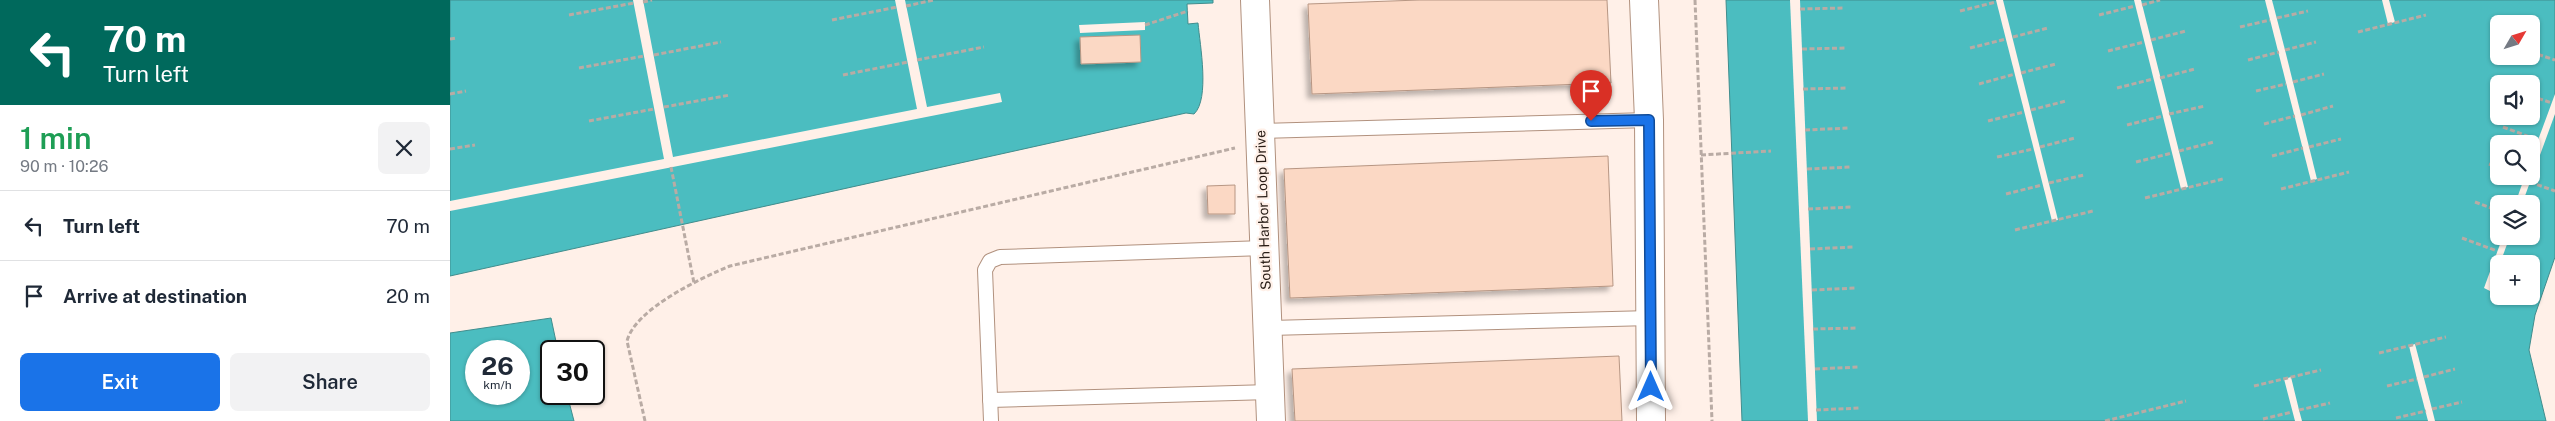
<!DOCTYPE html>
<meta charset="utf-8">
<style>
:root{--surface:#fff;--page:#f2f2f3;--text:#1f2937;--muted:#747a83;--line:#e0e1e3;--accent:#1a73e8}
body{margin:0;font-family:"Public Sans",sans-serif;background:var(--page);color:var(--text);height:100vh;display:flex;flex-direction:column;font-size:19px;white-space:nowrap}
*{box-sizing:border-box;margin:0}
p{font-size:16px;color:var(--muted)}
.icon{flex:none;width:28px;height:28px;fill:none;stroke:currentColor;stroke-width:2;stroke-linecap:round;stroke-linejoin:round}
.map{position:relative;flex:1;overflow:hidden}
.panel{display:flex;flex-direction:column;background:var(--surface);width:450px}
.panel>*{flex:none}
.hud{background:#00695c;color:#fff;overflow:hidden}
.needle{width:32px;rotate:51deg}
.buttons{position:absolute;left:2040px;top:15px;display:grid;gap:10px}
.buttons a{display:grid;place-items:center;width:50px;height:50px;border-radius:8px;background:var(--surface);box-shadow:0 1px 4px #0004;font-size:25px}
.speed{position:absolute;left:15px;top:340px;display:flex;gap:10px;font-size:25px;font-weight:700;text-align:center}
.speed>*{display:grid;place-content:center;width:65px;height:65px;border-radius:50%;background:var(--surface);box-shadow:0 1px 4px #0004;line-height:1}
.speed small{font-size:12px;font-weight:400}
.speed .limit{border:2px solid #111;border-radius:8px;background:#fff;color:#111}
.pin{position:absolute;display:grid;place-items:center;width:42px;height:42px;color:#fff;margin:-51px -21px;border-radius:50% 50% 50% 0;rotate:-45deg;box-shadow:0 0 5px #0007}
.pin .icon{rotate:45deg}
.me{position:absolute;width:55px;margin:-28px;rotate:0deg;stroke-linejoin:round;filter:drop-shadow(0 0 4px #0008)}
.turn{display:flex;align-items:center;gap:18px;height:105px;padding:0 20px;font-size:22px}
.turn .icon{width:65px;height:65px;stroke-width:2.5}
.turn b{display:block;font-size:35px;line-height:42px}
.round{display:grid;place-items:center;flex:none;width:52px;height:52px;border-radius:8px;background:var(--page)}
.summary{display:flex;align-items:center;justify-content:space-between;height:85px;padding:0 20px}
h1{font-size:30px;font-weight:600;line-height:38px;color:#1e9e55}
.cta{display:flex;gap:10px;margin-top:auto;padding:10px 20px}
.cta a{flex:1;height:58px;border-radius:8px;background:var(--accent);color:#fff;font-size:20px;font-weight:600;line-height:58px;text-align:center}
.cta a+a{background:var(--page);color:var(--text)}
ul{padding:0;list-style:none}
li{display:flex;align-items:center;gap:15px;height:70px;padding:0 20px;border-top:1px solid var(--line)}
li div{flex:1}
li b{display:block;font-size:19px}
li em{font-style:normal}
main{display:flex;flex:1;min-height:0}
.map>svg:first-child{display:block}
.water{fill:#4bbdc0;stroke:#418d8d;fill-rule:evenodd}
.pier{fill:#fff0e8}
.building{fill:#fbd8c4;stroke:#b79683;filter:url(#shadow)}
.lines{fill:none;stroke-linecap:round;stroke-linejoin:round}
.lane-casing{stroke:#b1917e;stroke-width:16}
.street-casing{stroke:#b1917e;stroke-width:30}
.path{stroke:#b9aba4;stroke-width:3;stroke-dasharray:5 2.5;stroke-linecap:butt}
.lane{stroke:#fff;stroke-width:14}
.street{stroke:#fff;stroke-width:28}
.route-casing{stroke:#114b97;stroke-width:12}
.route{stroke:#1a73e8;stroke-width:9}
.labels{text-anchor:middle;stroke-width:4.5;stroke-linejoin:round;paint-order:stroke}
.street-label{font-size:14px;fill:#291d16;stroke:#fff0e8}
</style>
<main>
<section class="panel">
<div class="hud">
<div class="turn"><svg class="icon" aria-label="left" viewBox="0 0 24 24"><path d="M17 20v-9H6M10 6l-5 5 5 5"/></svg><div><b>70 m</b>Turn left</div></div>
</div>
<div class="summary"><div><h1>1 min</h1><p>90 m · 10:26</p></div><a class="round"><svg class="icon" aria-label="close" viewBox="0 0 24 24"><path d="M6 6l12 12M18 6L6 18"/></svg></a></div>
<ul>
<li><svg class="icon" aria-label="left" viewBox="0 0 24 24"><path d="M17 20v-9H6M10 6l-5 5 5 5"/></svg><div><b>Turn left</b></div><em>70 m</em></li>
<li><svg class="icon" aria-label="arrive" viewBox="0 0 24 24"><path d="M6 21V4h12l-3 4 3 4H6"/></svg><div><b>Arrive at destination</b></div><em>20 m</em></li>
</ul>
<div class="cta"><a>Exit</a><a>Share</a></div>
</section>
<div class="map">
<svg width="2105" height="421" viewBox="0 0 2105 421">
<defs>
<filter id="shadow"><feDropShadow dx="-4.5" dy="4.5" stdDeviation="2.5" flood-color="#0004"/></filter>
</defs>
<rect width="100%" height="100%" fill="#fff0e8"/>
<!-- water -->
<g class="water">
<path d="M 0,0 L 763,0 L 763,3 L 737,4 L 738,24 L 748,23 C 750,45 760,99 744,114 L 736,113 L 0,276 Z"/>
<path d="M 1276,0 L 2105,0 L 2105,257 L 2085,315 L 2079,350 L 2096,421 L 1292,421 ZM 2049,24 L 2081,24 L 2081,56 L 2049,56 ZM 2049,84 L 2081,84 L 2081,116 L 2049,116 ZM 2049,144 L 2081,144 L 2081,176 L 2049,176 ZM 2049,204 L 2081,204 L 2081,236 L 2049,236 ZM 2049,264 L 2081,264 L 2081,296 L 2049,296 Z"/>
<path d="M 101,318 L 108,351 L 101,351 L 101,394 L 117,394 L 124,421 L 0,421 L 0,333 ZM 26,351 L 69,351 L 69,394 L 26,394 Z"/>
</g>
<!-- pier -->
<g class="pier">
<path d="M 183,0 L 193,0 L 223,157 L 467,109 L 445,0 L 455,0 L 477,107 L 550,93 L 552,102 L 0,211 L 0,201 L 214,159 Z"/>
<path d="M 1340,0 L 1350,0 L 1367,421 L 1358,421 Z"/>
<path d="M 1546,0 L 1553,0 L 1608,220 L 1602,221 Z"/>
<path d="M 1684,0 L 1691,0 L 1738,187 L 1731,189 Z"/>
<path d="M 1815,0 L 1822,0 L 1835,50 L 1867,179 L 1861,181 Z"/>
<path d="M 1932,0 L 1939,0 L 1945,22 L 1938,24 Z"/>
<path d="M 695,22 L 695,30 L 630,33 L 629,25 Z"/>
<path d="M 2105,94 L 2105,114 L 2072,204 L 2065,204 L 2075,176 L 2081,176 L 2081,159 Z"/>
<path d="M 2053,236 L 2060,236 L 2040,291 L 2034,288 Z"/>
<path d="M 1965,344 L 1982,409 L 1985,421 L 1978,421 L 1967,379 L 1959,346 Z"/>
<path d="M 1841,377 L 1849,410 L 1852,421 L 1845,421 L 1834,379 Z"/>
</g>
<!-- building -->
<g class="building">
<path d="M 969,0 L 1157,0 L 1161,83 L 862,94 L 858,4 Z"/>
<path d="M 690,35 L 691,62 L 631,64 L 630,37 Z"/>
<path d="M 1158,156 L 1163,286 L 840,298 L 834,169 Z"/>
<path d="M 785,185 L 785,214 L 758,214 L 757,186 Z"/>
<path d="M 1169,356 L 1172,421 L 845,421 L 842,369 Z"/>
</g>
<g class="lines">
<defs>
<g id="lane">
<path d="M 810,131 L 1199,120"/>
<path d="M 817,328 L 1201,318"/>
<path d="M 540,400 L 820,392"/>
<path d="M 541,421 L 535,270 L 540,261 L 550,257 L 814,248"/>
</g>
<g id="street">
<path d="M 805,0 L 821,421"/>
<path d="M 1194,0 L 1199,120 L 1201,421"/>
</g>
</defs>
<!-- lane casing -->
<use href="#lane" class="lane-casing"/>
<!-- street casing -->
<use href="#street" class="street-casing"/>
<!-- path -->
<g class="path">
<path d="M 1245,0 L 1262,421"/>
<path d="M 193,2 L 202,0"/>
<path d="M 1692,5 L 1710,0"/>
<path d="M 456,6 L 484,0"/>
<path d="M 1350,9 L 1394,8"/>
<path d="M 1510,11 L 1546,2"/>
<path d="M 119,15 L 184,3"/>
<path d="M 1649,15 L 1685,6"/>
<path d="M 1827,18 L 1858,11"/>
<path d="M 382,20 L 447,7"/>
<path d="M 695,25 L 738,11"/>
<path d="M 1790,27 L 1820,20"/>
<path d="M 1908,32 L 1976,15"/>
<path d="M 1563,37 L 1598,28"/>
<path d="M 0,39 L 6,38"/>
<path d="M 1701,40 L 1736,31"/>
<path d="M 1520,48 L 1556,39"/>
<path d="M 1352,49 L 1396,48"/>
<path d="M 1835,50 L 1866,42"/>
<path d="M 1658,51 L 1694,42"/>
<path d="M 2081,52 L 2105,60"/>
<path d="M 204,55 L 271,42"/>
<path d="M 467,60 L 534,47"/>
<path d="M 1798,60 L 1829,52"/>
<path d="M 129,68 L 194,56"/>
<path d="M 1571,73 L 1606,64"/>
<path d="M 393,75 L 458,62"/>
<path d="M 1710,78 L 1745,69"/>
<path d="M 1843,82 L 1874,74"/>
<path d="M 1529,84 L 1565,74"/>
<path d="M 1667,88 L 1703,79"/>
<path d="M 1353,89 L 1397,88"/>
<path d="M 1806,91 L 1836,84"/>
<path d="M 0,94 L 16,91"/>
<path d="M 2081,96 L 2102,103"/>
<path d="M 214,107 L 280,95"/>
<path d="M 1581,110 L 1616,101"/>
<path d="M 1719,114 L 1755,106"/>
<path d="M 1851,115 L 1883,106"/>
<path d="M 139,121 L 204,109"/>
<path d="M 1538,121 L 1574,112"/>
<path d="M 1814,124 L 1845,116"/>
<path d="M 1677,125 L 1713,116"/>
<path d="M 2053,127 L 2088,140"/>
<path d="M 1355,130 L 1399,128"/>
<path d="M 1590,147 L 1625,138"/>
<path d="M 1859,147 L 1891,139"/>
<path d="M 0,149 L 25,145"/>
<path d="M 1729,151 L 1764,142"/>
<path d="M 1251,155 L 1321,151"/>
<path d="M 1822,156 L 1853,148"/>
<path d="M 1547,157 L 1583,149"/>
<path d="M 1686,162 L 1722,153"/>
<path d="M 2039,164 L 2049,168"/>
<path d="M 221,167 L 244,283"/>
<path d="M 1357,169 L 1401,167"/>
<path d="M 2071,176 L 2074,178"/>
<path d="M 2080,182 L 2105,191"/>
<path d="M 1599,183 L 1634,175"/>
<path d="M 1831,189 L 1899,172"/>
<path d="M 1556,194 L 1592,185"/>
<path d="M 1695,198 L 1773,179"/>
<path d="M 2025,202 L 2049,211"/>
<path d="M 1358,209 L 1403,207"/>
<path d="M 1565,230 L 1643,211"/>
<path d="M 2012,238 L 2047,251"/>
<path d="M 1360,249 L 1404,247"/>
<path d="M 1362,290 L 1406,288"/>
<path d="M 1363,329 L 1408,328"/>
<path d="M 1929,353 L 1996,337"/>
<path d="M 1365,369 L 1409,367"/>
<path d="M 1974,377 L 2005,369"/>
<path d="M 1804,386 L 1871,370"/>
<path d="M 1937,386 L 1967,379"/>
<path d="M 1982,409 L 2012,402"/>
<path d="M 1366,410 L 1411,408"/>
<path d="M 1849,410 L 1880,403"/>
<path d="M 1946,418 L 1976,411"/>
<path d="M 1813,419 L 1842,412"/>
<path d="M 195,421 L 177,341 C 185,309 251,278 280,266 L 785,148"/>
<path d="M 1655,421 L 1736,401"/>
</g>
<!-- lane -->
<use href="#lane" class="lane"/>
<!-- street -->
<use href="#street" class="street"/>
</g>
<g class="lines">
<defs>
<path id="route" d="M 1141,121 L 1199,120 L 1201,387"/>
</defs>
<!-- route casing -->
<use href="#route" class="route-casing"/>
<!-- route -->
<use href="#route" class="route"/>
</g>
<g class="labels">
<!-- street labels -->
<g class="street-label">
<text transform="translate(813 210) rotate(-92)" y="5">South Harbor Loop Drive</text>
</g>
</g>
</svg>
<div class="buttons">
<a><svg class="needle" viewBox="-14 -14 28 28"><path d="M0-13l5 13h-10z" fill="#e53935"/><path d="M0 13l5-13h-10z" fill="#747a83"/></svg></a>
<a><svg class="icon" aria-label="sound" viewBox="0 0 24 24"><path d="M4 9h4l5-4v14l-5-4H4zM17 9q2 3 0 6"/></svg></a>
<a><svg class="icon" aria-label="search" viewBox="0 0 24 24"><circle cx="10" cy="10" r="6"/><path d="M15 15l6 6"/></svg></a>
<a><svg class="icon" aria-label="layers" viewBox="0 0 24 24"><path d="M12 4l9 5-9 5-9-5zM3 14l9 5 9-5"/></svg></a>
<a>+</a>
</div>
<div class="speed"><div>26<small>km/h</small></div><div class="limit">30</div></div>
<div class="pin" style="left:1141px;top:121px;background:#d93025"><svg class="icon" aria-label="arrive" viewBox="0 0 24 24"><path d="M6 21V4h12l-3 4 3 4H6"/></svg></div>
<svg class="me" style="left:1201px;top:387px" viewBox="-20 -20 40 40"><path d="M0-17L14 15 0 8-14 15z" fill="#1a73e8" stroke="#fff" stroke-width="4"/></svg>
</div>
</main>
